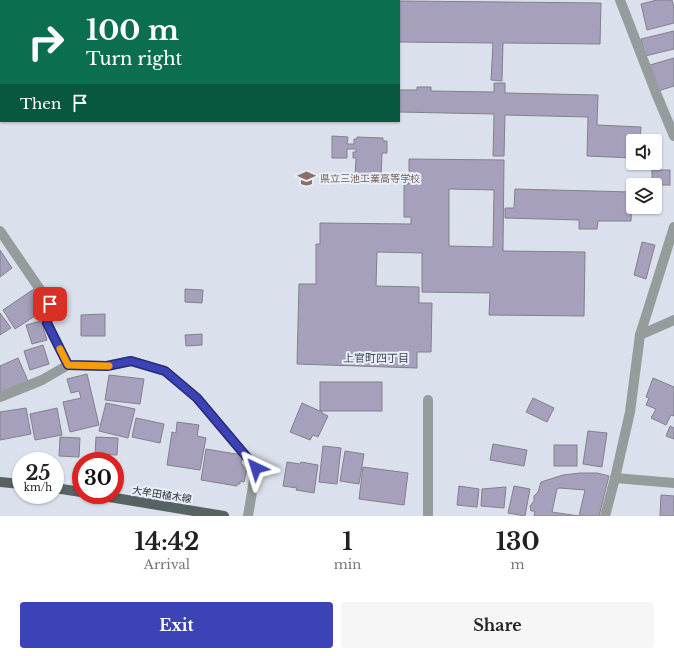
<!DOCTYPE html>
<meta charset="utf-8">
<style>
:root{--surface:#fff;--page:#f6f6f6;--text:#222;--muted:#767676;--accent:#3c43b7}
body{margin:0;font-family:"Libre Baskerville","Noto Sans JP",serif;background:var(--page);color:var(--text);height:100vh;display:flex;flex-direction:column;font-size:15px;white-space:nowrap}
*{box-sizing:border-box;margin:0}
p{font-size:13px;color:var(--muted)}
.icon{flex:none;width:22px;height:22px;fill:none;stroke:currentColor;stroke-width:2;stroke-linecap:round;stroke-linejoin:round}
.map{position:relative;height:516px;overflow:hidden}
.drawer{display:flex;flex-direction:column;background:var(--surface);flex:1}
.drawer>*{flex:none}
.guide{position:absolute;left:0px;top:0px;width:400px;height:122px;box-shadow:0 1px 3px #0004;background:#0b6e4f;color:#fff;overflow:hidden}
.buttons{position:absolute;left:626px;top:134px;display:grid;gap:8px}
.buttons a{display:grid;place-items:center;width:36px;height:36px;border-radius:4px;background:var(--surface);box-shadow:0 1px 3px #0004;font-size:20px}
.speed{position:absolute;left:12px;top:452px;display:flex;gap:8px;font-size:20px;font-weight:700;text-align:center}
.speed>*{display:grid;place-content:center;width:52px;height:52px;border-radius:50%;background:var(--surface);box-shadow:0 1px 3px #0004;line-height:1}
.speed small{font-size:10px;font-weight:400}
.speed .limit{border:6px solid #d22;background:#fff;color:#111}
.pin{position:absolute;display:grid;place-items:center;width:34px;height:34px;color:#fff;margin:-17px;border-radius:8px;box-shadow:0 2px 6px #0006}
.me{position:absolute;width:44px;margin:-22px;rotate:319deg;stroke-linejoin:round;filter:drop-shadow(0 0 3px #0008)}
.turn{display:flex;align-items:center;gap:14px;height:84px;padding:0 20px;font-size:18px}
.turn .icon{width:52px;height:52px;stroke-width:2.5}
.turn b{display:block;font-size:28px;line-height:34px}
.then{display:flex;align-items:center;height:38px;padding:0 20px;background:#0003;gap:8px;font-size:15px}
.eta{display:flex;justify-content:space-evenly;align-items:center;height:68px;text-align:center}
.eta b{font-size:24px;font-weight:700;line-height:28px}
.primary-button{display:flex;gap:8px;margin-top:auto;padding:8px 20px}
.primary-button a{flex:1;height:46px;border-radius:4px;background:var(--accent);color:#fff;font-size:16px;font-weight:700;line-height:46px;text-align:center}
.primary-button a+a{background:var(--page);color:var(--text)}
.map>svg:first-child{display:block}
.building{fill:#a6a0bc;stroke:#82808b;fill-rule:evenodd}
.lines{fill:none;stroke-linecap:round;stroke-linejoin:round}
.street{stroke:#959c9b;stroke-width:10}
.primary{stroke:#576362;stroke-width:10}
.route-casing{stroke:#272c77;stroke-width:10}
.route{stroke:#3c43b7;stroke-width:7}
.slow{stroke:#f59e0b;stroke-width:7}
.labels{text-anchor:middle;stroke-width:4;stroke-linejoin:round;paint-order:stroke}
.education-label{font-size:10px;fill:#785e54;stroke:#e7eff9;text-anchor:start}
.street-label{font-size:10px;fill:#2b2e32;stroke:#e7eff9}
.neighbourhood-label{font-size:11px;fill:#424851;stroke:#e7eff9}
</style>
<div class="map">
<svg width="674" height="516" viewBox="0 0 674 516">
<rect width="100%" height="100%" fill="#dae1ec"/>
<!-- building -->
<g class="building">
<path d="M 302,0 L 601,3 L 600,44 L 503,43 L 502,81 L 491,80 L 493,43 L 399,42 L 399,1 L 302,1 Z"/>
<path d="M 657,0 L 672,0 L 674,7 L 674,23 L 647,30 L 641,4 Z"/>
<path d="M 674,31 L 674,49 L 645,56 L 641,39 Z"/>
<path d="M 674,58 L 674,86 L 658,91 L 650,65 Z"/>
<path d="M 494,83 L 505,83 L 505,93 L 598,95 L 597,125 L 641,127 L 640,141 L 633,141 L 633,158 L 587,156 L 588,117 L 505,115 L 504,156 L 493,156 L 494,114 L 399,112 L 399,90 L 417,90 L 417,87 L 431,87 L 431,91 L 494,92 Z"/>
<path d="M 332,136 L 348,137 L 347,144 L 354,144 L 354,139 L 357,139 L 357,137 L 383,138 L 383,141 L 387,141 L 387,153 L 382,153 L 381,179 L 355,178 L 356,158 L 353,158 L 353,152 L 356,152 L 356,149 L 347,149 L 347,158 L 332,158 Z"/>
<path d="M 409,159 L 504,160 L 503,251 L 585,252 L 584,316 L 489,315 L 490,293 L 422,292 L 422,253 L 377,252 L 376,286 L 419,287 L 419,303 L 432,303 L 431,352 L 417,352 L 417,368 L 297,364 L 299,284 L 316,284 L 316,244 L 320,244 L 320,223 L 411,224 L 411,217 L 404,217 L 404,184 L 409,184 ZM 449,189 L 494,190 L 493,247 L 449,246 Z"/>
<rect x="652" y="170" width="18" height="15"/>
<path d="M 515,189 L 632,192 L 631,221 L 598,221 L 597,229 L 579,229 L 579,220 L 505,218 L 505,208 L 514,208 Z"/>
<path d="M 642,242 L 655,245 L 646,279 L 634,275 Z"/>
<path d="M 0,250 L 12,268 L 0,277 Z"/>
<path d="M 34,289 L 42,301 L 36,305 L 41,312 L 15,329 L 3,310 Z"/>
<path d="M 185,289 L 203,290 L 202,303 L 185,302 Z"/>
<path d="M 0,313 L 11,328 L 0,335 Z"/>
<path d="M 105,314 L 105,336 L 81,336 L 81,315 Z"/>
<path d="M 41,321 L 47,340 L 32,344 L 26,325 Z"/>
<path d="M 202,334 L 202,345 L 186,346 L 185,335 Z"/>
<path d="M 43,345 L 49,364 L 30,370 L 24,351 Z"/>
<path d="M 18,358 L 28,381 L 0,393 L 0,366 Z"/>
<path d="M 87,374 L 99,425 L 70,432 L 63,402 L 81,398 L 79,391 L 71,393 L 67,379 Z"/>
<path d="M 109,375 L 144,379 L 140,404 L 105,400 Z"/>
<path d="M 653,378 L 674,387 L 674,416 L 671,415 L 666,425 L 651,418 L 656,409 L 646,405 L 649,398 L 646,397 Z"/>
<rect x="320" y="382" width="62" height="29"/>
<path d="M 533,398 L 554,408 L 547,422 L 526,412 Z"/>
<path d="M 106,403 L 135,409 L 128,438 L 99,431 Z"/>
<path d="M 302,403 L 322,412 L 322,413 L 328,416 L 318,437 L 313,435 L 310,440 L 290,432 Z"/>
<path d="M 26,408 L 31,434 L 0,440 L 0,412 Z"/>
<path d="M 57,408 L 62,435 L 35,440 L 30,414 Z"/>
<path d="M 136,418 L 164,424 L 160,443 L 132,437 Z"/>
<path d="M 177,422 L 199,425 L 197,436 L 206,438 L 200,470 L 167,465 L 172,432 L 176,433 Z"/>
<path d="M 670,426 L 674,428 L 674,439 L 666,436 Z"/>
<path d="M 588,431 L 607,433 L 602,467 L 583,464 Z"/>
<path d="M 60,437 L 80,438 L 79,457 L 59,456 Z"/>
<path d="M 96,437 L 118,438 L 117,455 L 95,454 Z"/>
<path d="M 493,444 L 527,450 L 524,466 L 490,460 Z"/>
<rect x="554" y="445" width="23" height="21"/>
<path d="M 323,446 L 341,448 L 337,484 L 319,482 Z"/>
<path d="M 206,449 L 242,455 L 241,464 L 243,465 L 243,467 L 247,468 L 244,482 L 240,481 L 240,484 L 237,484 L 237,486 L 201,480 Z"/>
<path d="M 345,451 L 364,454 L 359,484 L 340,481 Z"/>
<path d="M 287,462 L 300,464 L 301,462 L 318,465 L 314,493 L 296,490 L 297,488 L 283,486 Z"/>
<path d="M 363,467 L 408,473 L 404,505 L 359,499 Z"/>
<path d="M 580,473 L 597,473 L 609,476 L 599,516 L 534,516 L 535,511 L 531,511 L 530,506 L 534,501 L 534,496 L 538,492 L 541,482 L 563,475 ZM 559,488 L 585,490 L 579,516 L 552,512 L 557,489 Z"/>
<path d="M 459,486 L 479,489 L 477,507 L 457,505 Z"/>
<path d="M 514,486 L 530,489 L 525,516 L 508,513 Z"/>
<path d="M 506,487 L 504,508 L 481,506 L 482,489 Z"/>
<path d="M 661,495 L 674,496 L 674,516 L 660,516 Z"/>
</g>
<g class="lines">
<!-- street -->
<g class="street">
<path d="M 620,0 L 656,93 L 674,136"/>
<path d="M 0,231 L 50,304 L 47,323 L 68,365 L 107,366 L 131,361 L 165,371 L 197,398 L 256,468 L 248,516"/>
<path d="M 640,335 L 674,320"/>
<path d="M 0,397 L 42,380 L 68,365"/>
<path d="M 428,400 L 428,516"/>
<path d="M 615,478 L 674,483"/>
<path d="M 605,516 L 615,478 L 630,412 L 640,335 L 674,227"/>
</g>
<!-- primary -->
<g class="primary">
<path d="M 0,482 L 21,484"/>
<path d="M 55,488 L 81,492"/>
<path d="M 97,495 L 224,516"/>
</g>
</g>
<g class="lines">
<defs>
<path id="route" d="M 50,304 L 47,323 L 68,365 L 107,366 L 131,361 L 165,371 L 197,398 L 256,468"/>
</defs>
<!-- route casing -->
<use href="#route" class="route-casing"/>
<!-- route -->
<use href="#route" class="route"/>
<!-- slow -->
<path class="slow" d="M 60,349 L 68,365 L 109,366"/>
</g>
<!-- icons -->
<defs>
<symbol id="school-bare" viewBox="-9 -9 18 18"><path d="M0-5L7-2L0 1L-7-2ZM-4 1L0 2.5L4 1V4Q0 6-4 4Z" fill="#8d6e63" stroke="#e7eff9" stroke-width="2.5" paint-order="stroke"/></symbol>
</defs>
<g fill-rule="evenodd">
<use href="#school-bare" x="294" y="166" width="25" height="25"/>
</g>
<g class="labels">
<!-- education labels -->
<g class="education-label">
<text x="320" y="182">県立三池工業高等学校</text>
</g>
<!-- street labels -->
<g class="street-label">
<text transform="translate(162 494) rotate(9)" y="4">大牟田植木線</text>
</g>
<!-- neighbourhood labels -->
<g class="neighbourhood-label">
<text x="376" y="362">上官町四丁目</text>
</g>
</g>
</svg>
<div class="buttons">
<a><svg class="icon" aria-label="sound" viewBox="0 0 24 24"><path d="M4 9h4l5-4v14l-5-4H4zM17 9q2 3 0 6"/></svg></a>
<a><svg class="icon" aria-label="layers" viewBox="0 0 24 24"><path d="M12 4l9 5-9 5-9-5zM3 14l9 5 9-5"/></svg></a>
</div>
<div class="speed"><div>25<small>km/h</small></div><div class="limit">30</div></div>
<div class="pin" style="left:50px;top:304px;background:#d93025"><svg class="icon" aria-label="arrive" viewBox="0 0 24 24"><path d="M6 21V4h12l-3 4 3 4H6"/></svg></div>
<svg class="me" style="left:256px;top:468px" viewBox="-20 -20 40 40"><path d="M0-17L14 15 0 8-14 15z" fill="#3c43b7" stroke="#fff" stroke-width="4"/></svg>
<div class="guide">
<div class="turn"><svg class="icon" aria-label="right" viewBox="0 0 24 24"><path d="M7 20v-9h11M14 6l5 5-5 5"/></svg><div><b>100 m</b>Turn right</div></div>
<div class="then">Then<svg class="icon" aria-label="arrive" viewBox="0 0 24 24"><path d="M6 21V4h12l-3 4 3 4H6"/></svg></div>
</div>
</div>
<section class="drawer">
<div class="eta">
<div><b>14:42</b><p>Arrival</p></div>
<div><b>1</b><p>min</p></div>
<div><b>130</b><p>m</p></div>
</div>
<div class="primary-button"><a>Exit</a><a>Share</a></div>
</section>
